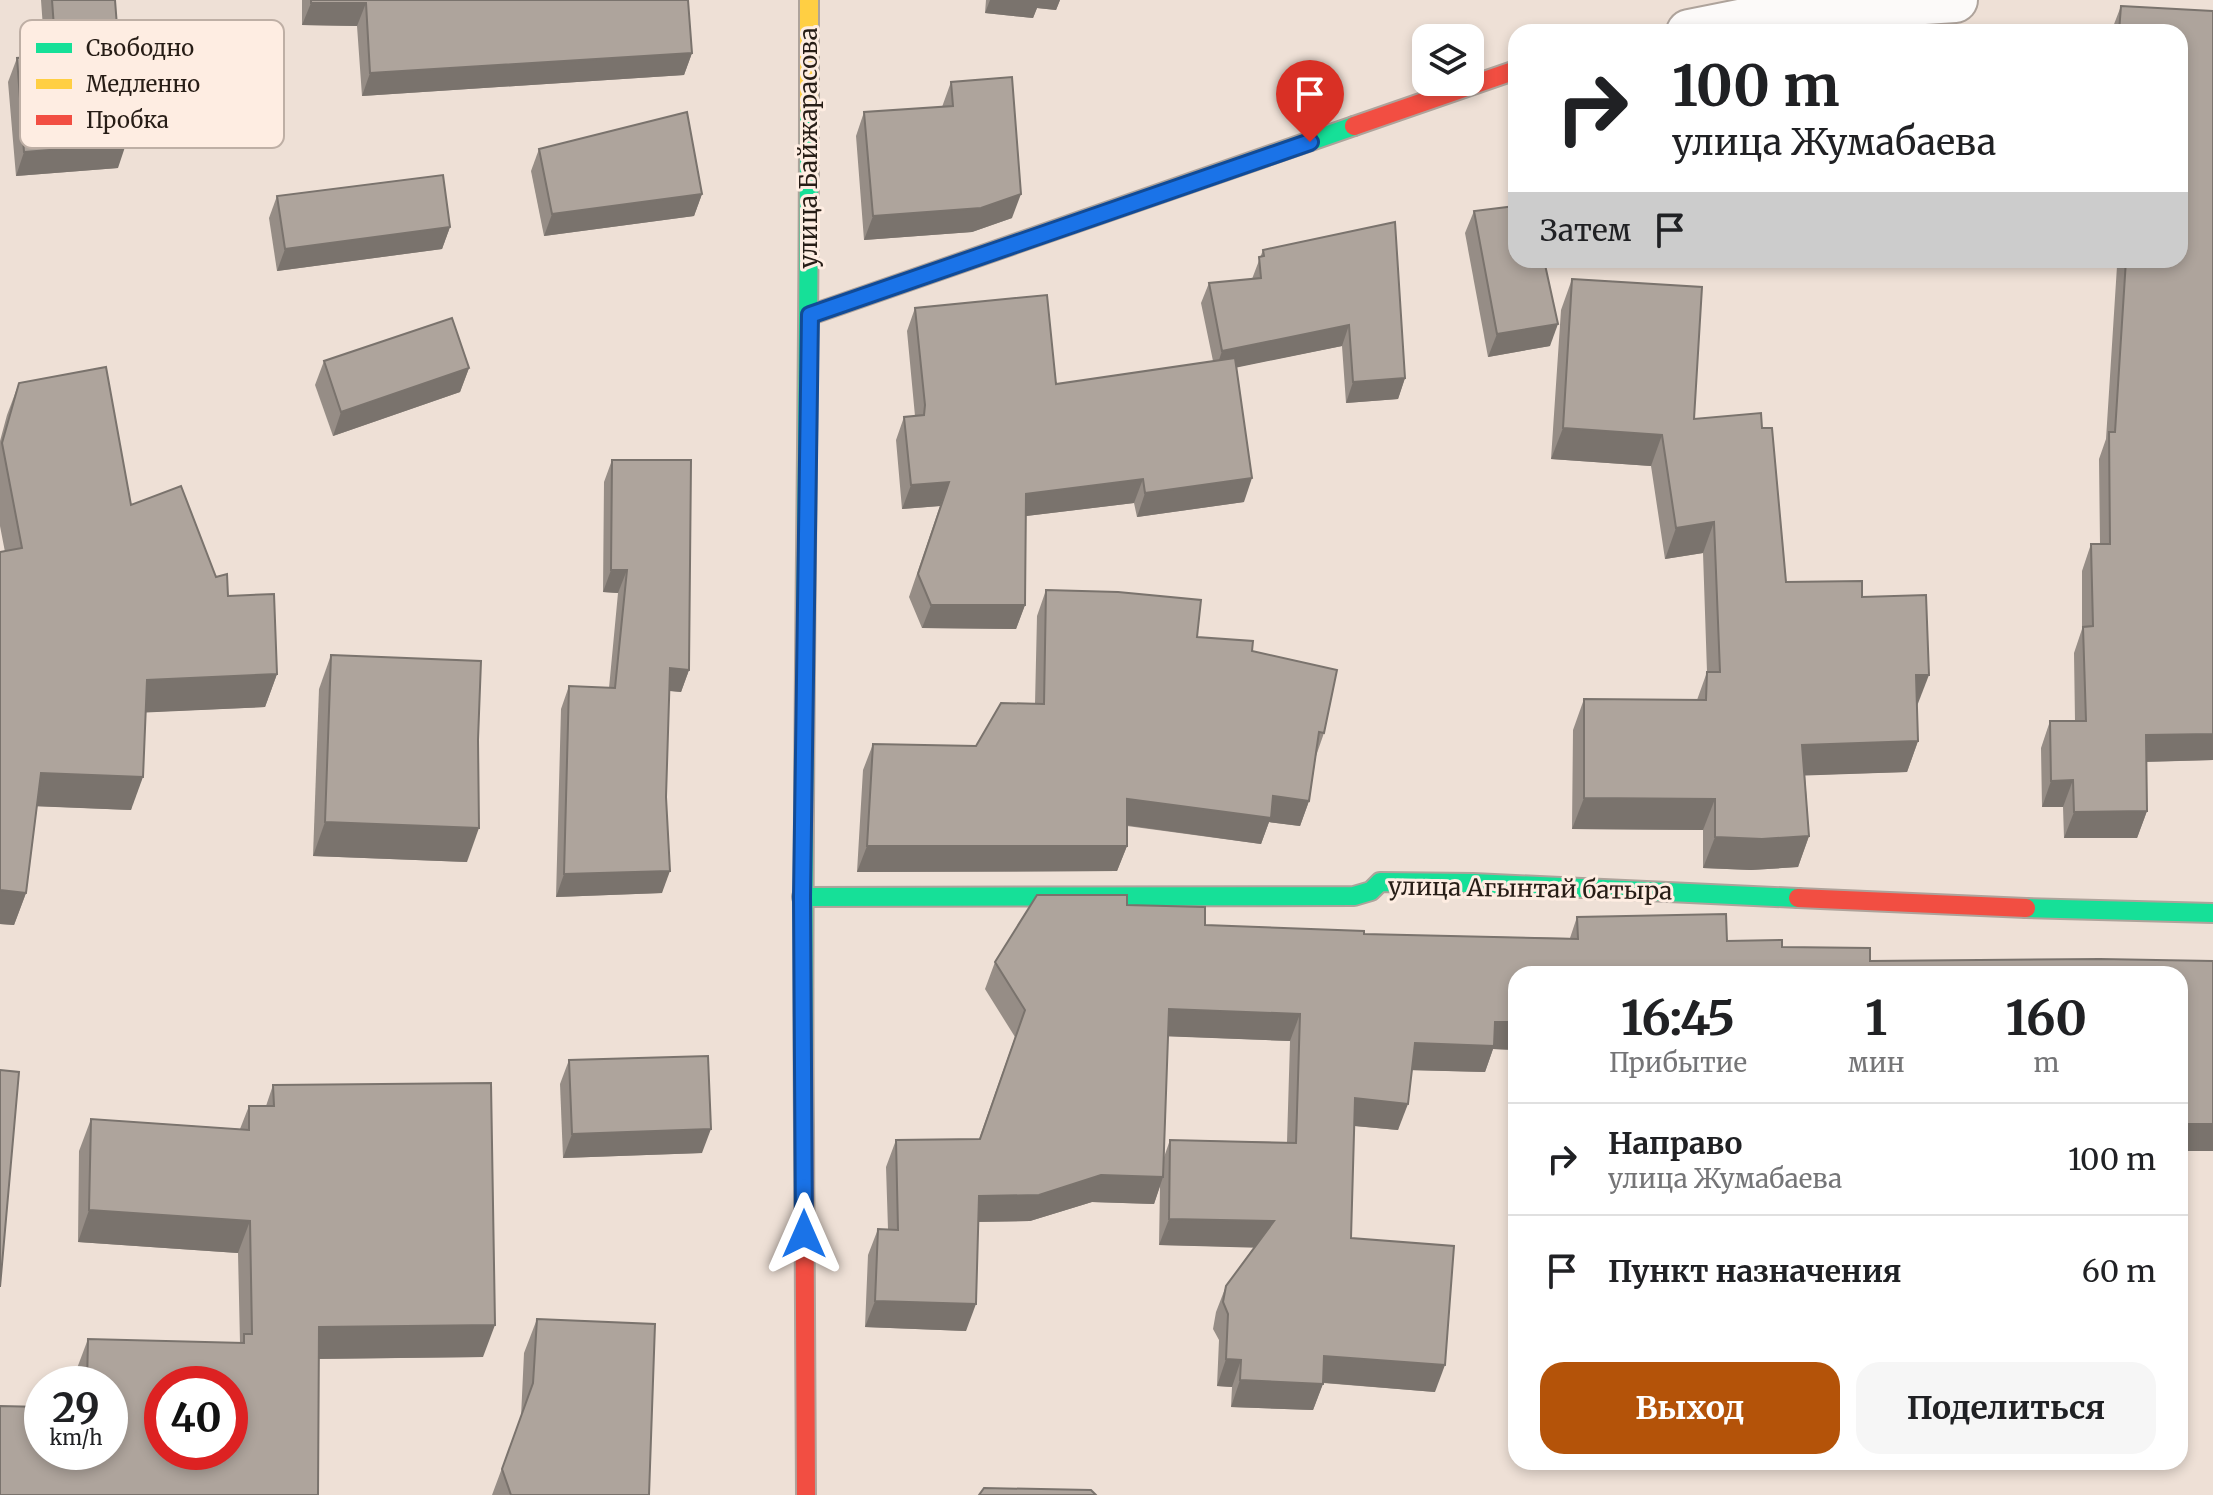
<!DOCTYPE html>
<html lang="ru">
<meta charset="utf-8">
<style>
:root{--surface:#fff;--page:#f6f6f6;--text:#202124;--muted:#757577;--line:#e0e0e0;--accent:#b45309}
body{margin:0;font-family:Merriweather,serif;background:var(--page);color:var(--text);height:100vh;display:flex;flex-direction:column;font-size:30px;white-space:nowrap}
*{box-sizing:border-box;margin:0}
p{font-size:26px;color:var(--muted)}
.icon{flex:none;width:44px;height:44px;fill:none;stroke:currentColor;stroke-width:2;stroke-linecap:round;stroke-linejoin:round}
.map{position:relative;flex:1;overflow:hidden}
.side{position:absolute;left:1508px;top:966px;width:680px;height:504px;display:flex;flex-direction:column;background:var(--surface);border-radius:24px;box-shadow:0 4px 12px #0003}
.side>*{flex:none}
.top-card{position:absolute;left:1508px;top:24px;width:680px;height:244px;border-radius:24px;box-shadow:0 4px 12px #0003;background:#fff;color:var(--text);overflow:hidden}
.fabs{position:absolute;left:1412px;top:24px;display:grid;gap:16px}
.fabs a{display:grid;place-items:center;width:72px;height:72px;border-radius:16px;background:var(--surface);box-shadow:0 4px 12px #0003;font-size:40px}
.speed{position:absolute;left:24px;top:1366px;display:flex;gap:16px;font-size:40px;font-weight:700;text-align:center}
.speed>*{display:grid;place-content:center;width:104px;height:104px;border-radius:50%;background:var(--surface);box-shadow:0 4px 12px #0003;line-height:1}
.speed small{font-size:20px;font-weight:400}
.speed .limit{border:12px solid #d22;background:#fff;color:#111}
.pin{position:absolute;display:grid;place-items:center;width:68px;height:68px;color:#fff;margin:-82px -34px;border-radius:50% 50% 50% 0;rotate:-45deg;box-shadow:0 0 8px #0007}
.pin .icon{rotate:45deg}
.me{position:absolute;width:88px;margin:-44px;rotate:0deg;stroke-linejoin:round;filter:drop-shadow(0 0 6px #0008)}
.turn{display:flex;align-items:center;gap:28px;height:168px;padding:0 32px;font-size:36px}
.turn .icon{width:104px;height:104px;stroke-width:2.5}
.turn b{display:block;font-size:56px;line-height:68px}
.then{display:flex;align-items:center;height:76px;padding:0 32px;background:#0003;gap:16px;font-size:30px}
.eta{display:flex;justify-content:space-evenly;align-items:center;height:136px;text-align:center}
.eta b{font-size:48px;font-weight:700;line-height:56px}
.cta{display:flex;gap:16px;margin-top:auto;padding:16px 32px}
.cta a{flex:1;height:92px;border-radius:24px;background:var(--accent);color:#fff;font-size:32px;font-weight:700;line-height:92px;text-align:center}
.cta a+a{background:var(--page);color:var(--text)}
ul{padding:0;list-style:none}
li{display:flex;align-items:center;gap:24px;height:112px;padding:0 32px;border-top:2px solid var(--line)}
li div{flex:1}
li b{display:block;font-size:30px}
li em{font-style:normal}
.map>svg:first-child{display:block}
.lines{fill:none;stroke-linecap:round;stroke-linejoin:round}
.street-casing{stroke:#aea39b;stroke-width:48}
.fast-casing{stroke:#aea39b;stroke-width:22}
.slow-casing{stroke:#aea39b;stroke-width:22}
.jam-casing{stroke:#aea39b;stroke-width:22}
.street{stroke:#fcfaf9;stroke-width:44}
.fast{stroke:#16e098;stroke-width:18}
.slow{stroke:#ffcf43;stroke-width:18}
.jam{stroke:#f24e42;stroke-width:18}
.wall{fill:#968d86;fill-rule:evenodd}
.shaded-wall{fill:#7a736d}
.building{fill:#aea49c;stroke:#7a736d;stroke-width:2;fill-rule:evenodd}
.route-casing{stroke:#114b97;stroke-width:20}
.route{stroke:#1a73e8;stroke-width:14}
.labels{text-anchor:middle;stroke-width:6;stroke-linejoin:round;paint-order:stroke}
.street-label{font-size:24px;fill:#271d16;stroke:#feede2}
.key{fill:#feede2;stroke:#beafa5;stroke-width:2}
.key-label{font-size:22px;fill:#271d16}
</style>
<div class="map">
<svg width="2213" height="1495" viewBox="0 0 2213 1495">
<rect width="100%" height="100%" fill="#eee0d6"/>
<g class="lines">
<defs>
<path id="street" d="M 1689,32 L 1800,10 L 1955,0"/>
<g id="fast">
<path d="M 810,315 L 1354,126"/>
<path d="M 802,897 L 1354,896 L 1371,891 L 1380,882 L 1473,883 L 1798,898"/>
<path d="M 2026,908 L 2213,913"/>
<path d="M 804,1128 C 801,788 809,448 809,108"/>
</g>
<path id="slow" d="M 809,0 L 809,108"/>
<g id="jam">
<path d="M 1354,126 L 1516,70"/>
<path d="M 1798,898 L 2026,908"/>
<path d="M 804,1128 L 806,1495"/>
</g>
</defs>
<!-- street casing -->
<use href="#street" class="street-casing"/>
<!-- fast casing -->
<use href="#fast" class="fast-casing"/>
<!-- slow casing -->
<use href="#slow" class="slow-casing"/>
<!-- jam casing -->
<use href="#jam" class="jam-casing"/>
<!-- street -->
<use href="#street" class="street"/>
<!-- fast -->
<use href="#fast" class="fast"/>
<!-- slow -->
<use href="#slow" class="slow"/>
<!-- jam -->
<use href="#jam" class="jam"/>
</g>
<!-- wall -->
<g class="wall">
<path d="M 41,0 L 115,0 L 118,168 L 16,176 L 8,82 L 17,58 L 45,56 Z"/>
<path d="M 302,0 L 688,0 L 692,53 L 684,75 L 362,96 L 357,26 L 302,25 Z"/>
<path d="M 986,0 L 1060,0 L 1056,10 L 1037,8 L 1033,18 L 985,13 Z"/>
<path d="M 2121,6 L 2213,11 L 2213,760 L 2146,762 L 2147,811 L 2137,838 L 2064,838 L 2063,807 L 2042,807 L 2041,748 L 2050,721 L 2075,721 L 2074,653 L 2082,629 L 2082,571 L 2091,544 L 2100,544 L 2099,459 L 2106,439 L 2117,266 L 2119,260 L 2180,260 L 2180,32 L 2111,32 Z"/>
<path d="M 951,82 L 1012,218 L 972,232 L 864,240 L 856,136 L 864,112 L 942,107 Z"/>
<path d="M 539,149 L 702,194 L 694,216 L 544,236 L 531,171 Z"/>
<path d="M 277,196 L 450,227 L 442,249 L 277,271 L 269,218 Z"/>
<path d="M 1474,211 L 1550,346 L 1488,357 L 1465,233 Z"/>
<path d="M 1395,222 L 1405,378 L 1398,399 L 1346,403 L 1342,346 L 1236,367 L 1244,502 L 1137,517 L 1134,503 L 1026,516 L 1025,605 L 1016,629 L 922,628 L 909,597 L 940,506 L 902,509 L 896,440 L 904,417 L 915,416 L 907,331 L 915,308 L 1056,384 L 1213,361 L 1201,303 L 1209,283 L 1252,279 L 1263,250 Z"/>
<path d="M 1572,279 L 1694,419 L 1762,428 L 1786,582 L 1862,597 L 1917,706 L 1918,741 L 1907,772 L 1805,775 L 1809,836 L 1798,867 L 1751,870 L 1703,868 L 1703,830 L 1572,829 L 1573,730 L 1584,699 L 1697,700 L 1707,672 L 1703,553 L 1665,559 L 1651,466 L 1551,459 L 1561,310 Z"/>
<path d="M 324,361 L 469,368 L 460,392 L 333,436 L 315,385 Z"/>
<path d="M 19,383 L 131,505 L 216,577 L 277,674 L 265,707 L 146,712 L 131,810 L 37,806 L 26,893 L 14,925 L 0,924 L 0,552 L 5,552 L 0,526 L 0,441 L 7,415 Z"/>
<path d="M 612,460 L 689,670 L 681,692 L 669,691 L 662,893 L 556,897 L 561,709 L 569,686 L 609,688 L 618,593 L 603,592 L 604,482 Z"/>
<path d="M 1046,590 L 1197,637 L 1252,651 L 1324,733 L 1316,756 L 1309,801 L 1300,826 L 1269,822 L 1261,844 L 1127,826 L 1127,846 L 1117,871 L 857,872 L 863,770 L 873,744 L 976,746 L 1035,704 L 1037,616 Z"/>
<path d="M 331,655 L 467,862 L 313,856 L 319,689 Z"/>
<path d="M 1127,905 L 1205,925 L 1364,934 L 1570,938 L 1577,917 L 1727,941 L 1782,947 L 1870,961 L 2180,974 L 1516,974 L 1516,1050 L 1493,1049 L 1485,1072 L 1412,1070 L 1398,1130 L 1354,1126 L 1351,1238 L 1435,1392 L 1323,1383 L 1313,1410 L 1231,1407 L 1232,1387 L 1217,1386 L 1219,1340 L 1213,1329 L 1216,1312 L 1226,1286 L 1254,1247 L 1159,1245 L 1160,1186 L 1154,1204 L 1092,1202 L 1030,1221 L 978,1222 L 966,1331 L 865,1327 L 868,1255 L 878,1229 L 888,1229 L 886,1167 L 896,1140 L 979,1139 L 1015,1037 L 985,989 L 995,962 ZM 1168,1036 L 1290,1041 L 1287,1142 L 1170,1140 L 1164,1157 Z"/>
<path d="M 569,1060 L 702,1153 L 563,1158 L 560,1084 Z"/>
<path d="M 273,1085 L 483,1357 L 319,1359 L 110,1452 L 110,1384 L 76,1384 L 76,1371 L 88,1339 L 240,1343 L 238,1253 L 78,1242 L 79,1151 L 91,1119 L 240,1129 L 249,1106 L 266,1106 Z"/>
<path d="M 537,1319 L 649,1495 L 492,1495 L 521,1417 L 524,1353 Z"/>
</g>
<!-- shaded-wall -->
<g class="shaded-wall">
<path d="M 990,0 L 1060,0 L 1056,10 L 1037,8 L 1033,18 L 985,13 Z"/>
<path d="M 311,3 L 366,3 L 357,26 L 302,25 Z"/>
<path d="M 692,53 L 684,75 L 362,96 L 370,73 Z"/>
<path d="M 126,144 L 118,168 L 16,176 L 24,152 Z"/>
<path d="M 702,194 L 694,216 L 544,236 L 552,214 Z"/>
<path d="M 1021,194 L 1012,218 L 972,232 L 864,240 L 873,216 Z"/>
<path d="M 450,227 L 442,249 L 277,271 L 285,249 Z"/>
<path d="M 1558,324 L 1550,346 L 1488,357 L 1497,334 Z"/>
<path d="M 1349,325 L 1342,346 L 1215,372 L 1222,351 Z"/>
<path d="M 469,368 L 460,392 L 333,436 L 341,412 Z"/>
<path d="M 1405,378 L 1398,399 L 1346,403 L 1353,382 Z"/>
<path d="M 1563,428 L 1662,435 L 1651,466 L 1551,459 Z"/>
<path d="M 1252,478 L 1244,502 L 1137,517 L 1145,493 Z"/>
<path d="M 1143,479 L 1134,503 L 1018,517 L 1026,494 Z"/>
<path d="M 949,482 L 940,506 L 902,509 L 911,485 Z"/>
<path d="M 1714,522 L 1703,553 L 1665,559 L 1676,528 Z"/>
<path d="M 611,570 L 627,570 L 618,593 L 603,592 Z"/>
<path d="M 931,605 L 1025,605 L 1016,629 L 922,628 Z"/>
<path d="M 670,668 L 689,670 L 681,692 L 662,690 Z"/>
<path d="M 277,674 L 265,707 L 135,713 L 147,680 Z"/>
<path d="M 1916,675 L 1929,675 L 1917,706 Z"/>
<path d="M 2213,734 L 2213,760 L 2136,762 L 2146,735 Z"/>
<path d="M 1918,741 L 1907,772 L 1791,776 L 1802,745 Z"/>
<path d="M 41,773 L 143,777 L 131,810 L 30,806 Z"/>
<path d="M 2073,780 L 2063,807 L 2042,807 L 2051,781 Z"/>
<path d="M 1273,796 L 1309,801 L 1300,826 L 1269,822 L 1261,844 L 1118,824 L 1127,799 Z"/>
<path d="M 1584,798 L 1715,799 L 1703,830 L 1572,829 Z"/>
<path d="M 2147,811 L 2137,838 L 2064,838 L 2074,812 Z"/>
<path d="M 325,822 L 479,828 L 467,862 L 313,856 Z"/>
<path d="M 1809,836 L 1798,867 L 1751,870 L 1703,868 L 1715,837 Z"/>
<path d="M 867,846 L 1127,846 L 1117,871 L 857,872 Z"/>
<path d="M 670,871 L 662,893 L 556,897 L 564,874 Z"/>
<path d="M 0,890 L 26,893 L 14,925 L 0,924 Z"/>
<path d="M 1169,1009 L 1300,1014 L 1290,1041 L 1159,1036 Z"/>
<path d="M 1495,1022 L 1516,1022 L 1516,1050 L 1493,1049 L 1485,1072 L 1406,1070 L 1415,1043 Z"/>
<path d="M 1355,1098 L 1408,1104 L 1398,1130 L 1345,1125 Z"/>
<rect x="2180" y="1124" width="33" height="27"/>
<path d="M 711,1129 L 702,1153 L 563,1158 L 572,1134 Z"/>
<path d="M 1101,1175 L 1163,1177 L 1154,1204 L 1092,1202 L 1030,1221 L 969,1222 L 979,1196 Z"/>
<path d="M 89,1210 L 250,1221 L 238,1253 L 78,1242 Z"/>
<path d="M 1169,1219 L 1274,1221 L 1265,1248 L 1159,1245 Z"/>
<path d="M 875,1301 L 976,1304 L 966,1331 L 865,1327 Z"/>
<path d="M 495,1325 L 483,1357 L 307,1359 L 319,1327 Z"/>
<path d="M 1324,1356 L 1445,1365 L 1435,1392 L 1315,1382 Z"/>
<path d="M 1226,1359 L 1241,1360 L 1232,1387 L 1217,1386 Z"/>
<path d="M 1240,1380 L 1323,1384 L 1313,1410 L 1231,1407 Z"/>
</g>
<!-- building -->
<g class="building">
<path d="M 52,0 L 115,0 L 126,144 L 24,152 L 17,58 L 56,55 Z"/>
<path d="M 311,0 L 688,0 L 692,53 L 370,73 L 366,3 L 311,3 Z"/>
<path d="M 2121,6 L 2213,11 L 2213,734 L 2146,735 L 2147,811 L 2074,812 L 2073,780 L 2051,781 L 2050,721 L 2086,721 L 2083,627 L 2093,626 L 2091,544 L 2110,544 L 2109,432 L 2115,432 L 2126,260 L 2180,260 L 2180,32 L 2119,32 Z"/>
<path d="M 1953,29 L 2019,32 L 1951,32 Z"/>
<path d="M 1012,77 L 1021,194 L 981,208 L 873,216 L 864,112 L 953,106 L 951,82 Z"/>
<path d="M 687,112 L 702,194 L 552,214 L 539,149 Z"/>
<path d="M 443,175 L 450,227 L 285,249 L 277,196 Z"/>
<path d="M 1516,206 L 1516,260 L 1544,260 L 1558,324 L 1497,334 L 1474,211 Z"/>
<path d="M 1395,222 L 1405,378 L 1353,382 L 1349,325 L 1222,351 L 1209,283 L 1261,278 L 1259,257 L 1264,256 L 1263,250 Z"/>
<path d="M 1572,279 L 1702,287 L 1694,419 L 1761,413 L 1762,428 L 1772,428 L 1786,582 L 1862,581 L 1862,597 L 1926,595 L 1929,675 L 1916,675 L 1918,741 L 1802,745 L 1809,836 L 1762,839 L 1715,837 L 1715,799 L 1584,798 L 1584,699 L 1706,700 L 1707,672 L 1720,672 L 1714,522 L 1676,528 L 1662,435 L 1563,428 Z"/>
<path d="M 1047,295 L 1056,384 L 1235,358 L 1252,478 L 1145,493 L 1143,479 L 1026,494 L 1025,605 L 931,605 L 918,574 L 949,482 L 911,485 L 904,417 L 924,415 L 925,405 L 915,308 Z"/>
<path d="M 452,318 L 469,368 L 341,412 L 324,361 Z"/>
<path d="M 106,367 L 131,505 L 181,486 L 216,577 L 227,574 L 228,596 L 274,594 L 277,674 L 147,680 L 143,777 L 41,773 L 26,893 L 0,890 L 0,552 L 22,548 L 2,443 L 19,383 Z"/>
<path d="M 612,460 L 691,460 L 689,670 L 670,668 L 666,797 L 670,871 L 564,874 L 569,686 L 615,688 L 627,570 L 611,570 Z"/>
<path d="M 1046,590 L 1118,592 L 1201,600 L 1197,637 L 1253,641 L 1252,651 L 1337,670 L 1324,733 L 1319,732 L 1309,801 L 1273,796 L 1271,818 L 1127,799 L 1127,846 L 867,846 L 873,744 L 976,746 L 1001,703 L 1044,704 Z"/>
<path d="M 331,655 L 481,661 L 478,740 L 479,828 L 325,822 Z"/>
<path d="M 1037,895 L 1127,895 L 1127,905 L 1205,907 L 1205,925 L 1364,931 L 1364,934 L 1578,939 L 1577,917 L 1726,914 L 1727,941 L 1782,940 L 1782,947 L 1870,948 L 1870,961 L 2100,959 L 2213,961 L 2213,1124 L 2180,1124 L 2180,974 L 1516,974 L 1516,1022 L 1495,1022 L 1494,1046 L 1415,1043 L 1408,1104 L 1355,1098 L 1351,1238 L 1454,1246 L 1445,1365 L 1324,1356 L 1323,1384 L 1240,1380 L 1241,1360 L 1226,1359 L 1228,1314 L 1223,1302 L 1226,1286 L 1274,1221 L 1169,1219 L 1170,1140 L 1296,1143 L 1300,1014 L 1169,1009 L 1163,1177 L 1101,1175 L 1039,1195 L 979,1196 L 976,1304 L 875,1301 L 878,1229 L 898,1230 L 896,1140 L 980,1139 L 1025,1010 L 995,962 Z"/>
<path d="M 708,1056 L 711,1129 L 572,1134 L 569,1060 Z"/>
<path d="M 0,1070 L 19,1072 L 0,1287 Z"/>
<path d="M 491,1083 L 495,1325 L 319,1327 L 318,1495 L 0,1495 L 0,1406 L 42,1407 L 42,1452 L 110,1452 L 110,1384 L 87,1384 L 88,1339 L 244,1343 L 244,1334 L 252,1334 L 250,1221 L 89,1210 L 91,1119 L 249,1130 L 249,1106 L 274,1106 L 273,1085 ZM 162,1384 L 230,1384 L 230,1452 L 162,1452 Z"/>
<path d="M 537,1319 L 655,1324 L 649,1495 L 511,1495 L 502,1469 L 533,1383 Z"/>
<path d="M 984,1488 L 1091,1490 L 1096,1495 L 979,1495 Z"/>
</g>
<g class="lines">
<defs>
<path id="route" d="M 804,1234 L 802,897 L 810,315 L 1310,142"/>
</defs>
<!-- route casing -->
<use href="#route" class="route-casing"/>
<!-- route -->
<use href="#route" class="route"/>
</g>
<g class="labels">
<!-- street labels -->
<g class="street-label">
<text transform="translate(809 148) rotate(-90)" y="8">улица Байжарасова</text>
<text transform="translate(1530 889) rotate(1)" y="8">улица Агынтай батыра</text>
</g>
</g>
<!-- legend -->
<rect x="20" y="20" width="264" height="128" rx="12" class="key"/>
<rect x="36" y="43" width="36" height="10" fill="#16e098"/>
<rect x="36" y="79" width="36" height="10" fill="#ffcf43"/>
<rect x="36" y="115" width="36" height="10" fill="#f24e42"/>
<g class="key-label">
<text x="86" y="56">Свободно</text>
<text x="86" y="92">Медленно</text>
<text x="86" y="128">Пробка</text>
</g>
</svg>
<div class="fabs">
<a><svg class="icon" aria-label="layers" viewBox="0 0 24 24"><path d="M12 4l9 5-9 5-9-5zM3 14l9 5 9-5"/></svg></a>
</div>
<div class="speed"><div>29<small>km/h</small></div><div class="limit">40</div></div>
<div class="pin" style="left:1310px;top:142px;background:#d93025"><svg class="icon" aria-label="arrive" viewBox="0 0 24 24"><path d="M6 21V4h12l-3 4 3 4H6"/></svg></div>
<svg class="me" style="left:804px;top:1234px" viewBox="-20 -20 40 40"><path d="M0-17L14 15 0 8-14 15z" fill="#1a73e8" stroke="#fff" stroke-width="4"/></svg>
<div class="top-card">
<div class="turn"><svg class="icon" aria-label="right" viewBox="0 0 24 24"><path d="M7 20v-9h11M14 6l5 5-5 5"/></svg><div><b>100 m</b>улица Жумабаева</div></div>
<div class="then">Затем<svg class="icon" aria-label="arrive" viewBox="0 0 24 24"><path d="M6 21V4h12l-3 4 3 4H6"/></svg></div>
</div>
<section class="side">
<div class="eta">
<div><b>16:45</b><p>Прибытие</p></div>
<div><b>1</b><p>мин</p></div>
<div><b>160</b><p>m</p></div>
</div>
<ul>
<li><svg class="icon" aria-label="right" viewBox="0 0 24 24"><path d="M7 20v-9h11M14 6l5 5-5 5"/></svg><div><b>Направо</b><p>улица Жумабаева</p></div><em>100 m</em></li>
<li><svg class="icon" aria-label="arrive" viewBox="0 0 24 24"><path d="M6 21V4h12l-3 4 3 4H6"/></svg><div><b>Пункт назначения</b></div><em>60 m</em></li>
</ul>
<div class="cta"><a>Выход</a><a>Поделиться</a></div>
</section>
</div>
